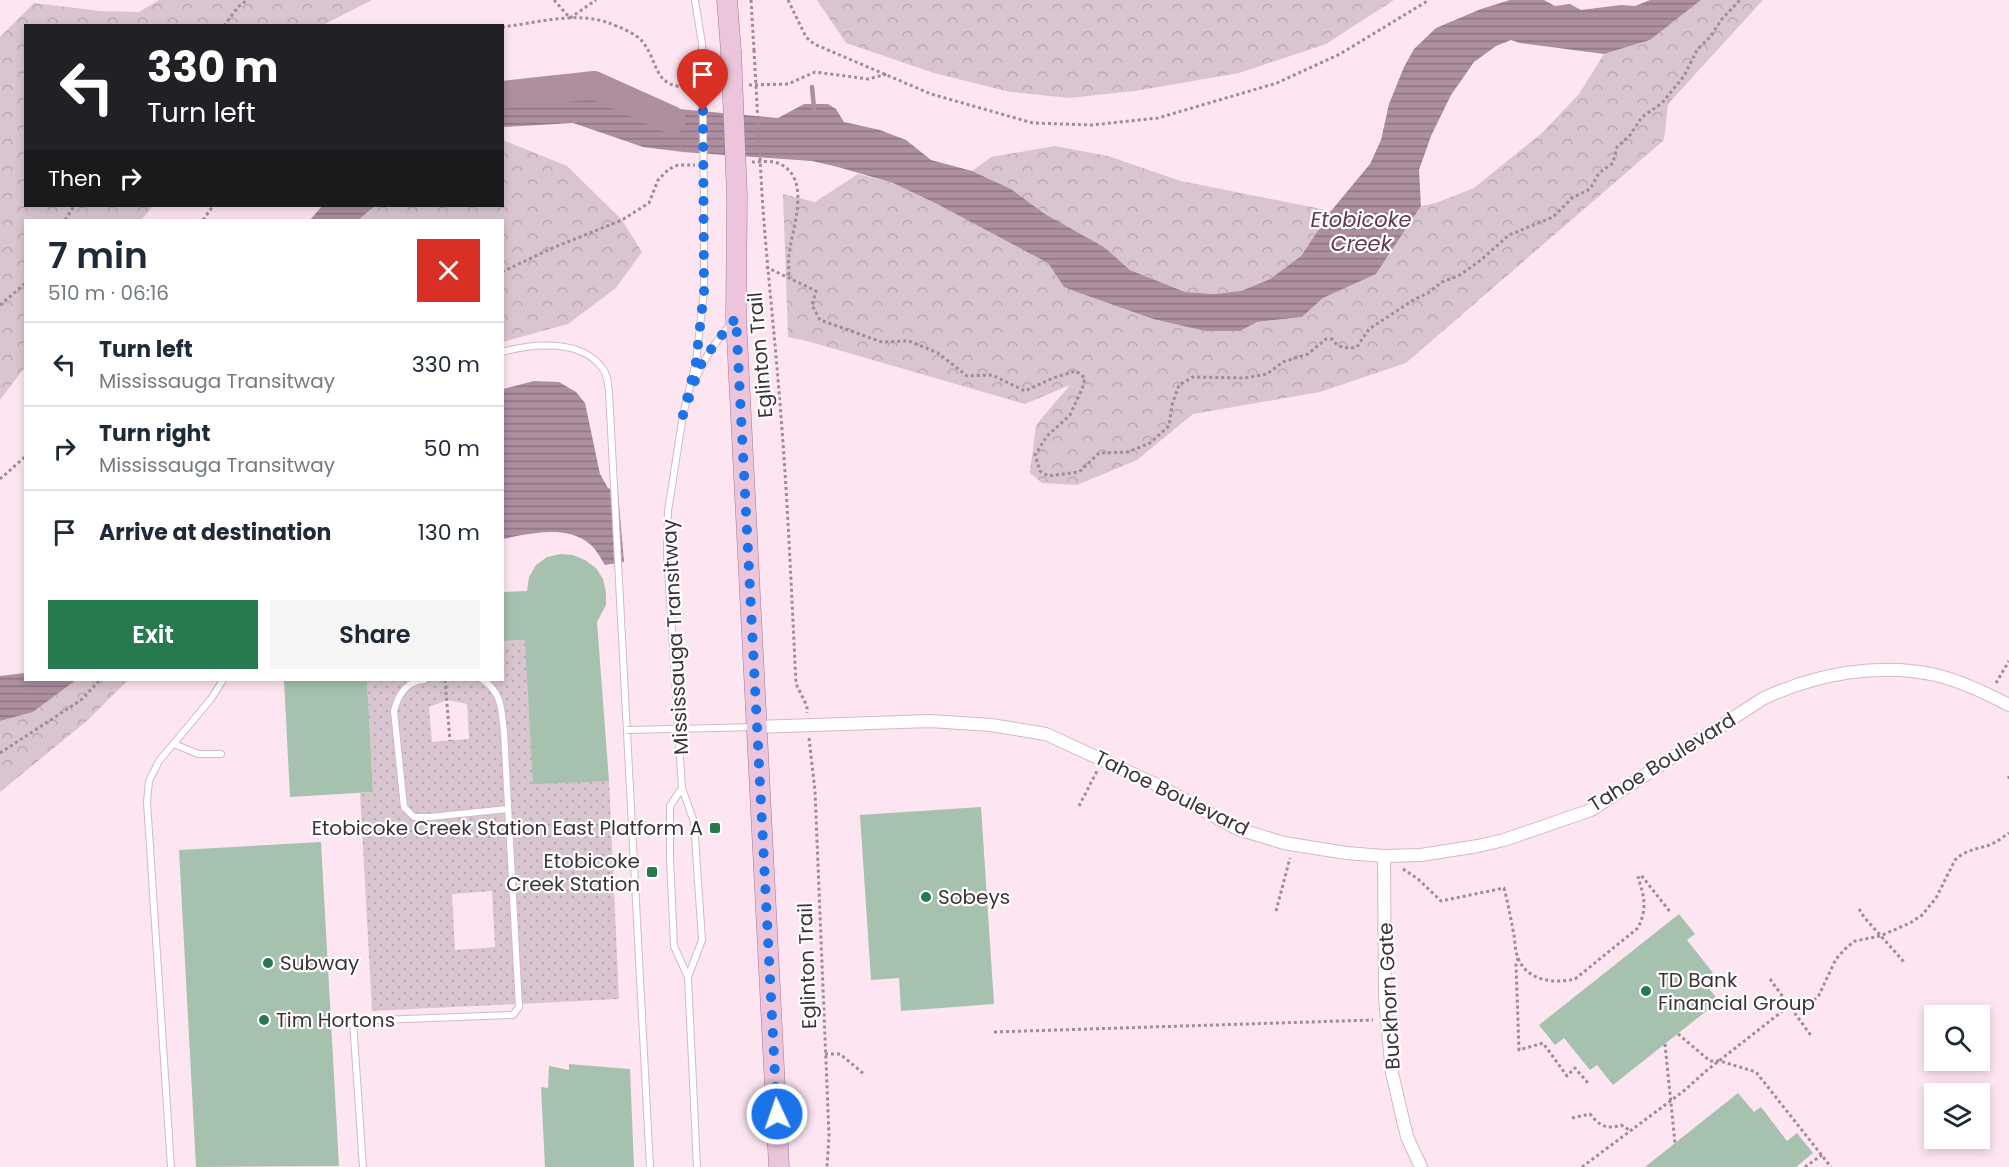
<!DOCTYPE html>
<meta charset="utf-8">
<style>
:root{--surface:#fff;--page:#f6f6f7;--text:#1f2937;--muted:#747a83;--line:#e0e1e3;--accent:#267a4d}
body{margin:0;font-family:Poppins,sans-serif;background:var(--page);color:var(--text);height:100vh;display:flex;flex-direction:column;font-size:22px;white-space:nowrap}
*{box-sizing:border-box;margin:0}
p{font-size:20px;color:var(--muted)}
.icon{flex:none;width:33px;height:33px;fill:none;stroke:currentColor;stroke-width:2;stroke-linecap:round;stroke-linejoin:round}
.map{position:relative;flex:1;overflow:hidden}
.sheet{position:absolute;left:24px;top:219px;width:480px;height:462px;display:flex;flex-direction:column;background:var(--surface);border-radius:0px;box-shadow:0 3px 9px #0003}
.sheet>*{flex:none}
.guide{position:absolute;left:24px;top:24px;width:480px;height:183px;border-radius:0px;box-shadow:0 3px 9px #0003;background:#202124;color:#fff;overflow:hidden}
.fabs{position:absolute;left:1924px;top:1005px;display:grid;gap:12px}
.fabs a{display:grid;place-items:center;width:66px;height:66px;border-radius:0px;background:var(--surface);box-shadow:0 3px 9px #0003;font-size:30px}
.pin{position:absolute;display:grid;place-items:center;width:51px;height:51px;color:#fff;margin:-62px -26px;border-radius:50% 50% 50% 0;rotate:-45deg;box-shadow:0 0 6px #0007}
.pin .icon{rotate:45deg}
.me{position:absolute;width:66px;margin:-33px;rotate:357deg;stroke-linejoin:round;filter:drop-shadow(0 0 4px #0008)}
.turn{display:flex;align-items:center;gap:21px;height:126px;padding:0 24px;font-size:27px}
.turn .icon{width:78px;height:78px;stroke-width:2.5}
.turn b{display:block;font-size:42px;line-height:51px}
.then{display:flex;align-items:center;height:57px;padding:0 24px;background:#0003;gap:12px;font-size:22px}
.round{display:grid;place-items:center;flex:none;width:63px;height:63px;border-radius:0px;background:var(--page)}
.head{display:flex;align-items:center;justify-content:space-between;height:102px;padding:0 24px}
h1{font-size:36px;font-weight:600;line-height:45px}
.action{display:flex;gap:12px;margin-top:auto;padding:12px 24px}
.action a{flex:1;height:69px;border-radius:0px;background:var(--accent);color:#fff;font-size:24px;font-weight:600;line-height:69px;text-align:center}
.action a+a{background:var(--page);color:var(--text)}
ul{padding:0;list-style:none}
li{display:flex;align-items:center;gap:18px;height:84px;padding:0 24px;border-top:2px solid var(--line)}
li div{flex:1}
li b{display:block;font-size:22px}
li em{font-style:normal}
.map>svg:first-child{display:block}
.green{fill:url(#green-dots);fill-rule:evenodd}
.forest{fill:url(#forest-crowns)}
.water{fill:url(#water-rules)}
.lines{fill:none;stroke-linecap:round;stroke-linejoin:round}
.stream{stroke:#ad8fa0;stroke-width:4.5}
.river{stroke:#ad8fa0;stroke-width:28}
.building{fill:#a7c1af}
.service-casing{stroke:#d4b8c8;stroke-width:8}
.minor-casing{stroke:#d4b8c8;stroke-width:14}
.primary-casing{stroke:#a67893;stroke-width:21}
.path{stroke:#9e8d96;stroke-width:3;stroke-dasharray:3 3;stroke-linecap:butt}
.service{stroke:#fff;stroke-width:6}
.minor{stroke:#fff;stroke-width:12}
.primary{stroke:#ecc5dc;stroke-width:20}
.service-bridge-casing{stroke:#d4b8c8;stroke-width:8;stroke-linecap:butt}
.primary-bridge-casing{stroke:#a67893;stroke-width:21;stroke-linecap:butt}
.path-bridge{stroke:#9e8d96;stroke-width:3;stroke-dasharray:3 3;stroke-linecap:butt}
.service-bridge{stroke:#fff;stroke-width:6}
.primary-bridge{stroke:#ecc5dc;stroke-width:20}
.route{stroke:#1a73e8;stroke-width:10;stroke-dasharray:0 18}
.poi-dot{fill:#267a4d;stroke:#fff;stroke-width:2}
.labels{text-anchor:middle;stroke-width:4.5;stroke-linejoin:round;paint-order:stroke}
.street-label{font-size:20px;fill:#3d3238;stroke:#fff}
.poi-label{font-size:20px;fill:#3d3238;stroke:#fff;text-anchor:start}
.water-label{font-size:21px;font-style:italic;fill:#633752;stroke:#fff}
</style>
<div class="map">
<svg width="2009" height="1167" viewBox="0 0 2009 1167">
<defs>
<pattern id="green-dots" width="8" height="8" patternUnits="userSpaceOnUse" patternTransform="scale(1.5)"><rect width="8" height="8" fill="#d9c5d0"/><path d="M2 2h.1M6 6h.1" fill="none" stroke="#bbaab3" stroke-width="1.8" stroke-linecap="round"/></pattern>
<pattern id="forest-crowns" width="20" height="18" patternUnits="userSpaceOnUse" patternTransform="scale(1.5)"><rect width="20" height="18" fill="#d9c5d0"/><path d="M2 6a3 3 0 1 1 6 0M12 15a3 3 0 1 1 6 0" fill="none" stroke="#bbaab3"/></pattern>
<pattern id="water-rules" width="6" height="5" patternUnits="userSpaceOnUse" patternTransform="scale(1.5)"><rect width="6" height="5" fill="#ad8fa0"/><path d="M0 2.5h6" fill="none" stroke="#8e7583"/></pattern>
</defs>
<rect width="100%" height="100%" fill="#fde6f2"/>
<!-- green -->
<path class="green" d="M 525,640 L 609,781 L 619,999 L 372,1011 L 360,793 L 373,792 L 367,680 L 502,680 L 503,641 ZM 447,700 L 467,704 L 469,739 L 432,742 L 429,707 ZM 492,891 L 495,947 L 455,950 L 452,894 Z"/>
<!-- forest -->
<g class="forest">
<path d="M 159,0 L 372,0 L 323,25 L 26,26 L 26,206 L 153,206 L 141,220 L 26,220 L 25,367 L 0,400 L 0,37 L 34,3 L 100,11 L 139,12 Z"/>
<path d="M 817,0 L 1394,0 L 1326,44 L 1239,73 L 1135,91 L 1069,98 L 1010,92 L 934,73 L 846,43 Z"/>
<path d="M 1701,0 L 1763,0 L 1668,104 L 1664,140 L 1406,363 L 1320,392 L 1193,414 L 1137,460 L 1077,485 L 1042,483 L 1030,473 L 1036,425 L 1070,385 L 1025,404 L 807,341 L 788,337 L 783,194 L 815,202 L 858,174 L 893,183 L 939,205 L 1029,252 L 1048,263 L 1064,287 L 1153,319 L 1205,331 L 1240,331 L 1257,322 L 1302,317 L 1323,298 L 1376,274 L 1421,206 L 1436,203 L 1474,188 L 1543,132 L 1579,94 L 1604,54 L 1650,40 Z"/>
<path d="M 503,140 L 567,166 L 622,220 L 642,252 L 616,288 L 568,324 L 503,342 L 502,220 L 358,220 L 375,206 L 502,206 Z"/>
<path d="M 1055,146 L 1108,156 L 1181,181 L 1331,211 L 1301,256 L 1270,279 L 1241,291 L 1213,294 L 1185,292 L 1130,270 L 1104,247 L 1045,214 L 1011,189 L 972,171 L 991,157 Z"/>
<path d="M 76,680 L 128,680 L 88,720 L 0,792 L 0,721 L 33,712 Z"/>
</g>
<!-- water -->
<g class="water">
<path d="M 1510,0 L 1544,0 L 1555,6 L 1570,4 L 1581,10 L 1621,5 L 1635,6 L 1650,0 L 1701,0 L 1650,40 L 1604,54 L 1520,43 L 1511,40 L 1496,46 L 1474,62 L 1451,95 L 1431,136 L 1419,170 L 1421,206 L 1376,274 L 1323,298 L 1302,317 L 1257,322 L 1240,331 L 1205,331 L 1153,319 L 1077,292 L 1064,287 L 1048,263 L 939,205 L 893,183 L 838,167 L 812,161 L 683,152 L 643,147 L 573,123 L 503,127 L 503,91 L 590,95 L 645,106 L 778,118 L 804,104 L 828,104 L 836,109 L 844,122 L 880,130 L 906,140 L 931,160 L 972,171 L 1011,189 L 1045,214 L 1104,247 L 1130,270 L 1185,292 L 1213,294 L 1241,291 L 1270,279 L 1301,256 L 1331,211 L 1370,164 L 1381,140 L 1389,104 L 1404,67 L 1414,49 L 1436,28 L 1481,9 Z"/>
<path d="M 322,206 L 375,206 L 358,220 L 310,220 Z"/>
<path d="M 534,381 L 559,382 L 576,392 L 585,403 L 600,474 L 608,488 L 618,492 L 624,562 L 605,565 C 600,557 595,547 587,542 C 564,525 528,534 503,539 L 503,389 Z"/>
<path d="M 25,673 L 26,680 L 76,680 L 33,712 L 0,721 L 0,676 Z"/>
</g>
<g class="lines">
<!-- stream -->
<path class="stream" d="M 812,87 L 814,108"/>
<!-- river -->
<path class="river" d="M 502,95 L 594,85 L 672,120"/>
</g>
<!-- building -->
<g class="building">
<path d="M 560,554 L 573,555 L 585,560 L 596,568 L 603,579 L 606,592 L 606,605 L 597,622 L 609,781 L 533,784 L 525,640 L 502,641 L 502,592 L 527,591 L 529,577 L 536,565 L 547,557 Z"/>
<path d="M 284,680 L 367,680 L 373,792 L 290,797 Z"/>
<path d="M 981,807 L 994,1004 L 901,1011 L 899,978 L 871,980 L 860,815 Z"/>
<path d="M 321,842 L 339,1166 L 196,1167 L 179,850 Z"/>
<path d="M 1679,914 L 1695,934 L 1687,940 L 1713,973 L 1703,981 L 1719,1001 L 1613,1085 L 1597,1065 L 1590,1070 L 1564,1038 L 1555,1045 L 1539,1025 Z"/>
<path d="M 569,1064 L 630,1069 L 634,1167 L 545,1167 L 541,1087 L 548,1088 L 549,1066 L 569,1070 Z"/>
<path d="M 1738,1093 L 1754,1112 L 1761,1107 L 1787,1141 L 1797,1133 L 1813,1153 L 1796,1167 L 1645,1167 Z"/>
</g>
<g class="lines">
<defs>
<g id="service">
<path d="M 695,0 L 702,44"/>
<path d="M 502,352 C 534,343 582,339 603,369 C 608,375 608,385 609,392 L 650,1167"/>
<path d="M 694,383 C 702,361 715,342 731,324"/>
<path d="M 424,680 C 406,681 398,695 394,711 L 404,807 L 414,817 L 430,817 L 508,809"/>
<path d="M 716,728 L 752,727"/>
<path d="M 174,744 L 198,754 L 221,754"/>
<path d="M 682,788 L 670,806 L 670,858 L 674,946 L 688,977 L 697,1167"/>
<path d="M 688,977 L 702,940 L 694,822 L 682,788 L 667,554 L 668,511 L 683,415 L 696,362 L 704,291 L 704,200"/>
<path d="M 171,1167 L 147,802 L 149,781 L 159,761 L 211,699 L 223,680"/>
<path d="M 363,1167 L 353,1021 L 513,1015 L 519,1007 L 504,732 C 501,710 503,694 483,680"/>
</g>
<g id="minor">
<path d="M 756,727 L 930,721 L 991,725 L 1046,734 L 1157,785 L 1238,829 L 1284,843 L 1346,853 L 1384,856 L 1421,855 L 1478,846 L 1504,840 L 1591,810 L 1764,698 C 1816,674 1879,662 1936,675 C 1961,681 1986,693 2009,705"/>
<path d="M 1384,856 L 1385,998 L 1392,1073 L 1407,1137 L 1421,1167"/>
</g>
<g id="primary">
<path d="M 727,0 L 731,51"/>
<path d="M 737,196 L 736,318 L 779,1167"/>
</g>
</defs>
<!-- service casing -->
<use href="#service" class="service-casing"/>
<!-- minor casing -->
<use href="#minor" class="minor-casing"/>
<!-- primary casing -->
<use href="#primary" class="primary-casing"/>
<!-- path -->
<g class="path">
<path d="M 554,0 L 570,18"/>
<path d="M 751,0 L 754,50"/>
<path d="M 788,0 L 806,37 L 814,44 L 931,94 L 1033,123 L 1092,125 L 1158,118 L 1277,83 L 1340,54 L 1429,0"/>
<path d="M 570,18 L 596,0"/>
<path d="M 224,26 L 238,7 L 247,0"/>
<path d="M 502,27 C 536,23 577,11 609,23 C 619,27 635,33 642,41 C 660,63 652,89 692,87"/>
<path d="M 749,85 L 788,84 L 815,72 L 868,79 L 887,74"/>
<path d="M 752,162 C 761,162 772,160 780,164 C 812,179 792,229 789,254 C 788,262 789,270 789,278"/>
<path d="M 762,194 C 766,256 773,318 778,380 C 787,481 791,582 796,684 L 807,706 L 807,713"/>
<path d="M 65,220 L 74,206"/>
<path d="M 203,220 L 213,206"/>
<path d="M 766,267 L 816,291 L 812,305 L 820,320 L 882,342 L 909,341 L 938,353 L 967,376 L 992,375 L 1025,391 L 1053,378 L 1076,371 L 1085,378 L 1082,389 L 1070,415 L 1047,436 L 1035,455 L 1040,471 L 1048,476 L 1079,472 L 1099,453 L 1128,452 L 1150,443 L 1169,426 L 1172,405 L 1179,385 L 1193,377 L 1245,378 L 1267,374 L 1283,362 L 1308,354 L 1326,339 L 1332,339 C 1338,348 1346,349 1357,347 L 1369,329 L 1415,299 L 1428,293 L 1442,282 L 1460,275 L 1481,260 L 1509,235 L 1553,217 L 1572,198 L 1590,189 L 1599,173 L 1613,163 L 1617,147 L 1630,135 L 1642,117 L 1662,103 L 1684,76 L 1697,50 L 1710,37 L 1722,19 L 1740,0"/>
<path d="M 502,272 L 550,249 L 622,220 L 649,203 L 658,180 L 669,169 L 678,165 L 695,165"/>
<path d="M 0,305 L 26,283"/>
<path d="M 0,479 L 26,456"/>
<path d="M 445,680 L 450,741"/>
<path d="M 1996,683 L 2009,661"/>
<path d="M 809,738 L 815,791 L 829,1136 L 827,1167"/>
<path d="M 0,753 L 81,700 L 100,680"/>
<path d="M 2009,776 L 2009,779"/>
<path d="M 1079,806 L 1097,771"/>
<path d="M 1403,869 L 1418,879 L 1441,901 L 1504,888 C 1508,904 1511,919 1514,935 C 1515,942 1515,951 1518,958 C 1527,981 1554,984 1575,979 L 1638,928 C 1647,909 1645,897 1638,878 L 1641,875 L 1671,913"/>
<path d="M 1859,909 L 1864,917 L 1904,962"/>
<path d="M 1276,911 L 1290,858"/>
<path d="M 1518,958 L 1516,964 L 1519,1050 L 1543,1043 L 1567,1076 L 1575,1068 L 1588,1083"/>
<path d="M 1770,979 L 1812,1037"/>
<path d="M 994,1032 L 1373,1020"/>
<path d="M 1678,1034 L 1710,1061 L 1720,1061 L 1756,1072 L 1831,1167"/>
<path d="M 825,1054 L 840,1054 L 864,1074"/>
<path d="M 1572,1118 L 1590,1114 C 1600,1126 1607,1130 1621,1125 L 1631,1131"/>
<path d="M 1582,1167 L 1685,1090 L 1706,1071 L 1789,1006 L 1813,1001 L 1819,995 L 1836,959 L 1847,947 L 1855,941 L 1880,936 L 1910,923 L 1922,915 L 1936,898 L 1955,860 C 1966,849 1979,849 1992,844 C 1998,841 2004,836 2009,833"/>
<path d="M 1805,1167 L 1822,1155"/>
</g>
<!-- service -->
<use href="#service" class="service"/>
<!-- minor -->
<use href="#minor" class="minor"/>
<!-- primary -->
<use href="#primary" class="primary"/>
<defs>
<g id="service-bridge">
<path d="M 702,44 L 704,200"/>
<path d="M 627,730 L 716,728"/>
</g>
<path id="primary-bridge" d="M 731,51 L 737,196"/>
</defs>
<!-- service-bridge casing -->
<use href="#service-bridge" class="service-bridge-casing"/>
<!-- primary-bridge casing -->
<use href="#primary-bridge" class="primary-bridge-casing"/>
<!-- path-bridge -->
<g class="path-bridge">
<path d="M 754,50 L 762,194"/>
<path d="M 1665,1044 L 1675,1143"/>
</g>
<!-- service-bridge -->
<use href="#service-bridge" class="service-bridge"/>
<!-- primary-bridge -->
<use href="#primary-bridge" class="primary-bridge"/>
</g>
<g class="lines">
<!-- route -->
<path class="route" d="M 703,111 L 704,291 L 696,362 L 683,415 L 700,366 L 716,342 L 736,318 L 777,1114"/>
</g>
<!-- markers -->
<g class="poi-dot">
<rect x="709" y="822" width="12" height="12" rx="3"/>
<rect x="646" y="866" width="12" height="12" rx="3"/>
<circle cx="926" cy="897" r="6"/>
<circle cx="268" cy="963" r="6"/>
<circle cx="1646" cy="991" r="6"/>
<circle cx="264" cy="1020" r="6"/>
</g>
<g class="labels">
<!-- street labels -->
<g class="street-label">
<text transform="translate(760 355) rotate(-95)" y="7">Eglinton Trail</text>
<text transform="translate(675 637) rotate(-93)" y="7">Mississauga Transitway</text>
<text transform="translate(1662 762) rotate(-32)" y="7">Tahoe Boulevard</text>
<text transform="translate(1172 793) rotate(26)" y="7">Tahoe Boulevard</text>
<text transform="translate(807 966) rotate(-92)" y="7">Eglinton Trail</text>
<text transform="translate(1389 996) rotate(-93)" y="7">Buckhorn Gate</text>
</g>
<!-- poi labels -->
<g class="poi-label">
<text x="703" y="835" text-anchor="end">Etobicoke Creek Station East Platform A</text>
<text x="640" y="868" text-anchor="end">Etobicoke<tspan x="640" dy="23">Creek Station</tspan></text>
<text x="938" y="904">Sobeys</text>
<text x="280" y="970">Subway</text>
<text x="1658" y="987">TD Bank<tspan x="1658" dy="23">Financial Group</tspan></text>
<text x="276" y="1027">Tim Hortons</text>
</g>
<!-- water labels -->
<g class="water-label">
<text x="1361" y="227">Etobicoke<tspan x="1361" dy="24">Creek</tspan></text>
</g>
</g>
</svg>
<div class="fabs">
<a><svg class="icon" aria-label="search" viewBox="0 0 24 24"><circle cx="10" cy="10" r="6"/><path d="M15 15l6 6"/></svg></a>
<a><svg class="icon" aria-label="layers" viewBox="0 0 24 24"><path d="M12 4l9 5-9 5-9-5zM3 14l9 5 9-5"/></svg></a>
</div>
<div class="pin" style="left:703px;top:111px;background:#d93025"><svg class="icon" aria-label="arrive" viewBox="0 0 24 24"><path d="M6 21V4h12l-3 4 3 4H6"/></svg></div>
<svg class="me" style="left:777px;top:1114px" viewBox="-20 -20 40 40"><circle r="17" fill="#1a73e8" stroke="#fff" stroke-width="3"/><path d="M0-11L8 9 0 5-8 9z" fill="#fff"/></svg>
<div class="guide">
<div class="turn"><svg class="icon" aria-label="left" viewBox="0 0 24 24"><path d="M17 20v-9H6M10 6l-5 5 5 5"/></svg><div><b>330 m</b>Turn left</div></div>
<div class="then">Then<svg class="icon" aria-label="right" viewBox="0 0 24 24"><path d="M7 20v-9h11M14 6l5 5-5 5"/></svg></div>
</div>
<section class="sheet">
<div class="head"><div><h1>7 min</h1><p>510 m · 06:16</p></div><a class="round" style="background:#d93025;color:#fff"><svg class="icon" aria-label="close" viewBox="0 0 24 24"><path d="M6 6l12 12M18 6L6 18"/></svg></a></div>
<ul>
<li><svg class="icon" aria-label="left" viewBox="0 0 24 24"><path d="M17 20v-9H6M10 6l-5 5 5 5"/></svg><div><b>Turn left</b><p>Mississauga Transitway</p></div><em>330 m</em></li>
<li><svg class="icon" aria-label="right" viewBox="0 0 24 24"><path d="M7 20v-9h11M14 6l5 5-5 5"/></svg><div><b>Turn right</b><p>Mississauga Transitway</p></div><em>50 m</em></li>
<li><svg class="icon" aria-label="arrive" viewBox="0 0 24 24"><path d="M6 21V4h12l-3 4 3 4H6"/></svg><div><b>Arrive at destination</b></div><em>130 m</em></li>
</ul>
<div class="action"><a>Exit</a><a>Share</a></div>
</section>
</div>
